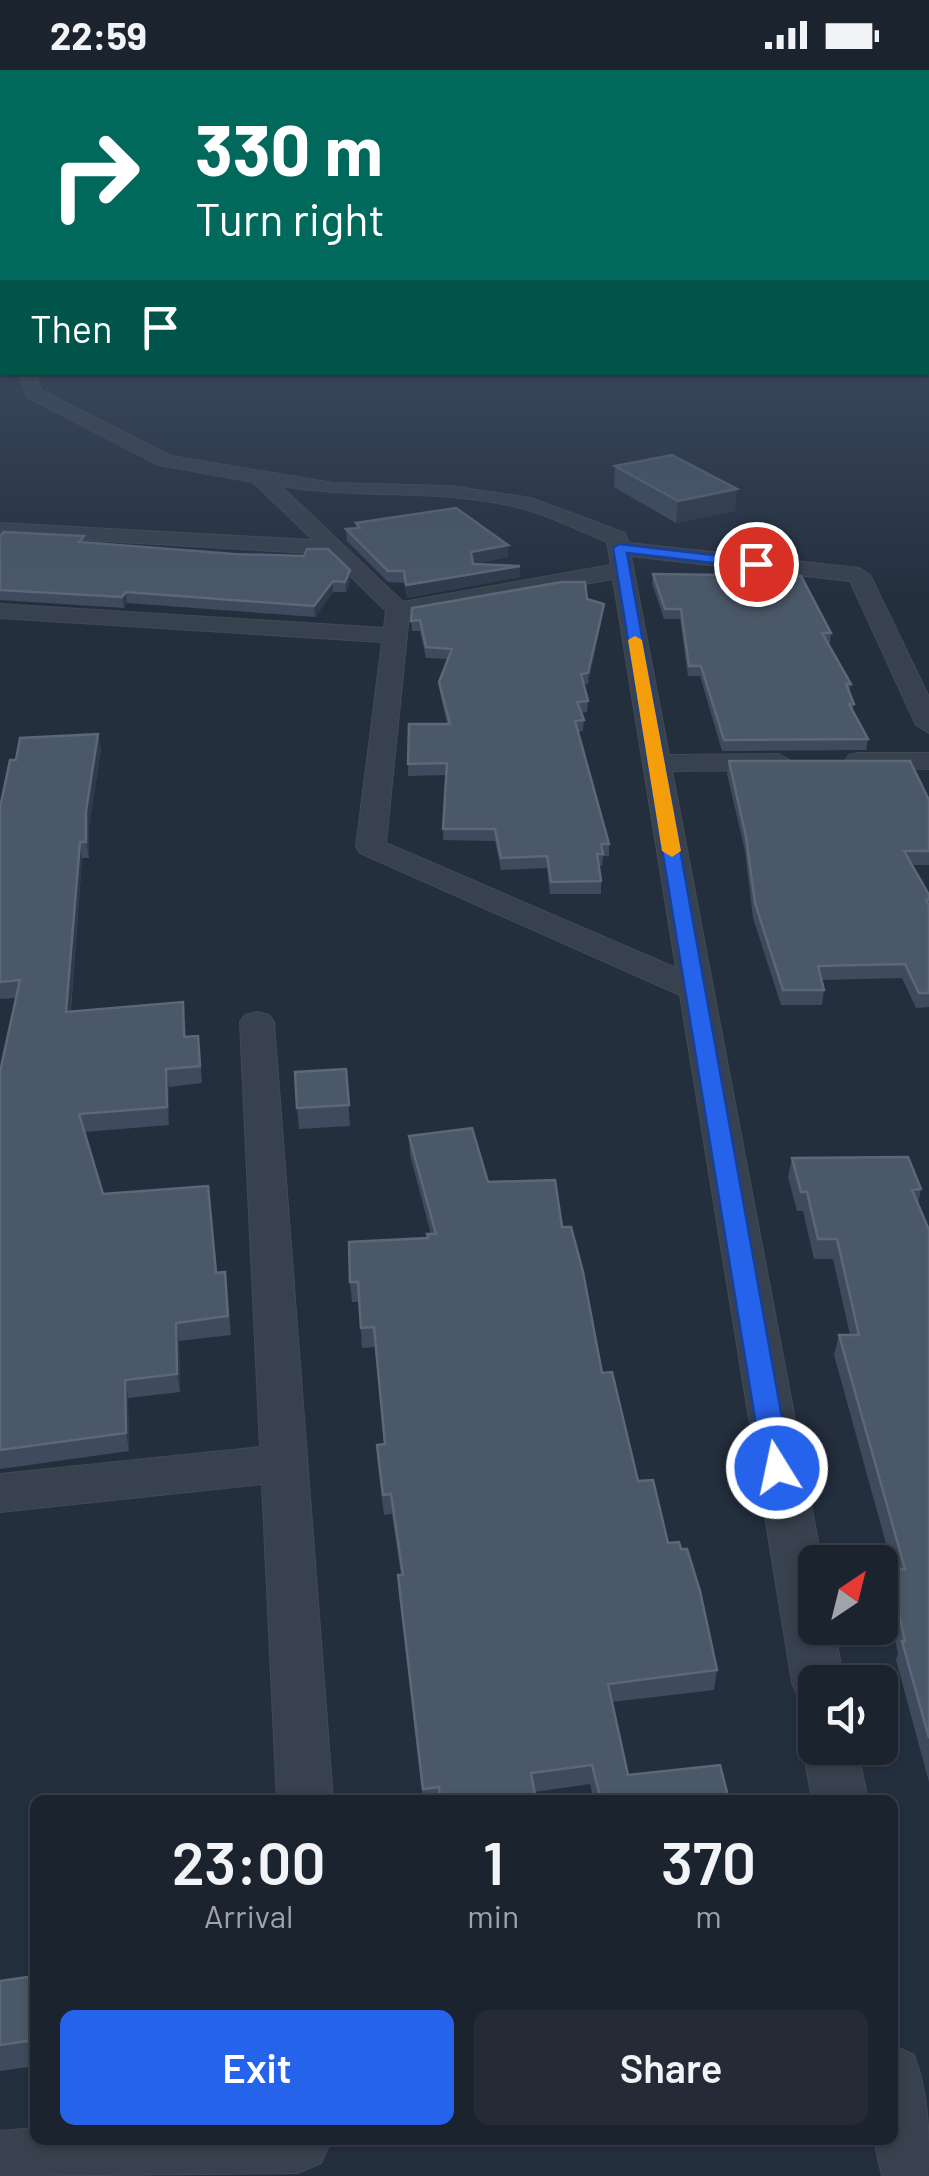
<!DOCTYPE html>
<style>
:root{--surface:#1b232e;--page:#242b36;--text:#f1f3f6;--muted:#a0a4aa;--line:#39404a;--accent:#2563eb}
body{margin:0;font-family:Barlow,sans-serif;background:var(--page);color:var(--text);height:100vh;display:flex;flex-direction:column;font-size:38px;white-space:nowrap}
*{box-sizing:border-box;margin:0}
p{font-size:32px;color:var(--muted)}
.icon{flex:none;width:55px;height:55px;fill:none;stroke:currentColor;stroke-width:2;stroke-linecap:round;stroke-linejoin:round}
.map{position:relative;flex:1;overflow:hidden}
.panel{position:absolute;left:30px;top:1725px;width:868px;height:350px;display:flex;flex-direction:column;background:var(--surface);border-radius:15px;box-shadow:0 2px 8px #0004,0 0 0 2px var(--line)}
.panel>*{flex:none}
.top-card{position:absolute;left:0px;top:0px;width:930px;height:305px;box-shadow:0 2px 8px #0004,0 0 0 2px var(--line);background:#00695c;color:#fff;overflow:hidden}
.needle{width:65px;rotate:35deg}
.fabs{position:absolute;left:798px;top:1475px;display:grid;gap:20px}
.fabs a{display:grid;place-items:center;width:100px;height:100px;border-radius:15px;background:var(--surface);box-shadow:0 2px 8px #0004,0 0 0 2px var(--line);font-size:50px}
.pin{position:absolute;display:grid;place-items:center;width:85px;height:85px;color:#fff;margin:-42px;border:5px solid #fff;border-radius:50%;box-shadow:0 2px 10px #0007}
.me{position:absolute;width:110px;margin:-55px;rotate:350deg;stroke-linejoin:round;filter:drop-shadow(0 0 8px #0008)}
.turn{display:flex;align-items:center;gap:35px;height:210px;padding:0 30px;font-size:45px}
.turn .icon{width:130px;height:130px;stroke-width:2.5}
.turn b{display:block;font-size:70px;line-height:85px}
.then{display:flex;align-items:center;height:95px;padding:0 30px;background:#0003;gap:20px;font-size:38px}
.eta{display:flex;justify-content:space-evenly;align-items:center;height:170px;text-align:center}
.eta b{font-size:60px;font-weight:600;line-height:70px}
.action{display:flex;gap:20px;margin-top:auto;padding:20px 30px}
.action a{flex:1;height:115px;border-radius:15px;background:var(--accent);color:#fff;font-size:40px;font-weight:600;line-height:115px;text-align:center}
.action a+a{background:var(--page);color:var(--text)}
.status{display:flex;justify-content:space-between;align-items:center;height:70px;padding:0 50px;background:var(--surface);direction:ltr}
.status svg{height:28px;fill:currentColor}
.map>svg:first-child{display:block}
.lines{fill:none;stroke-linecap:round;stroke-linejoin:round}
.minor-casing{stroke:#414a57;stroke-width:2}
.minor{fill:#38414e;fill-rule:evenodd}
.wall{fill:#3f4b5c}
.shaded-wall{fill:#2f3b4b}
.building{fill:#4b5868;stroke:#5c6777;stroke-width:2.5}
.route{fill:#2563eb;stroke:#184099;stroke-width:2.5}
.slow{fill:#f59e0b}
</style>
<div class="status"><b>22:59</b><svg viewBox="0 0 49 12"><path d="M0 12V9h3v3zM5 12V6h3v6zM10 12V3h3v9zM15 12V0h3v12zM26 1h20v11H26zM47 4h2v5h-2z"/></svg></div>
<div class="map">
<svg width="929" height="2106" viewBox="0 0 929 2106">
<rect width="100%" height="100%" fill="#242f3e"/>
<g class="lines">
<defs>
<g id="minor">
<rect x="0" y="262" width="2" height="10"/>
<path d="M 18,302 L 35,302 L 41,320 L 171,386 L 333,413 L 450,416 L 531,428 L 625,463 L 629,473 L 859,498 L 870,505 L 929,627 L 929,663 L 916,655 L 850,511 L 631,486 L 669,685 L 779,684 L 793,692 L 779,700 L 672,701 L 822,1492 L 815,1492 L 815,1558 L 834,1558 L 844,1612 L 815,1612 L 815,1635 L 799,1629 L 792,1612 L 680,925 L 360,783 L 356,777 L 382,572 L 0,548 L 0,534 L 384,558 L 386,541 L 328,484 L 0,465 L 0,453 L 313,470 L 253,412 L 159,395 L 27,327 ZM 281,416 C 362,430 449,417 528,440 C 554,448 581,461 607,472 L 611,495 L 403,532 ZM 613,509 L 676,898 L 386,773 L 409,545 Z"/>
<path d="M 859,683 L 929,683 L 929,699 L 849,697 L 845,691 L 849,685 Z"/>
<path d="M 257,942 L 269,945 L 274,952 L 333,1730 L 277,1730 L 262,1414 L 0,1442 L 0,1404 L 260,1377 L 240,952 L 245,945 Z"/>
<path d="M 815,1658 L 815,1678 L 857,1678 L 868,1730 L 812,1730 L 803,1678 Z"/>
<path d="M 892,1975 L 914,1985 C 929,2025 929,2063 929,2106 L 882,2106 L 874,2070 L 892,2070 Z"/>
<path d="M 35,2058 L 35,2070 L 331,2070 L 321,2093 L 298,2103 L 0,2106 L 0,2061 Z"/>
</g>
</defs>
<!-- minor casing -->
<use href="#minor" class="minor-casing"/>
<!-- minor -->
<use href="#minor" class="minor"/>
</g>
<!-- wall -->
<g class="wall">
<path d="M 615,396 L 735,441 L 676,453 L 614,417 Z"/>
<path d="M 356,453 L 508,487 L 473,494 L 520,507 L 407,528 L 405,513 L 388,512 L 347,471 L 346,459 L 356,458 Z"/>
<path d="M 0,466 L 84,466 L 85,472 L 350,511 L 346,522 L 333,522 L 315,547 L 127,533 L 124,538 L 0,530 Z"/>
<path d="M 653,504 L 831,563 L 830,573 L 828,573 L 851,614 L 849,622 L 854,634 L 853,641 L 868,669 L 866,680 L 722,681 L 700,606 L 688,606 L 680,549 L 664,549 L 652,513 Z"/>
<path d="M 587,529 L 603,544 L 588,614 L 584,614 L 588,631 L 587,642 L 581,643 L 584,650 L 583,661 L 578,662 L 609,774 L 609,786 L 603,786 L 602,796 L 599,796 L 601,811 L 601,824 L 550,824 L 547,798 L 501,800 L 495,771 L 443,770 L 446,705 L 408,706 L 409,654 L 447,654 L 440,623 L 439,612 L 448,589 L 426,588 L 420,561 L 412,561 L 411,551 Z"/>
<path d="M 98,664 L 101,679 L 89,757 L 89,788 L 82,788 L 71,941 L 185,950 L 186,967 L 200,983 L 202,1013 L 169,1017 L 169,1055 L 85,1062 L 103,1124 L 210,1134 L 217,1203 L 225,1202 L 231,1265 L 179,1271 L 180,1322 L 128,1328 L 129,1381 L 0,1399 L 0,1002 L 16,928 L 0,929 L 0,738 L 16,690 Z"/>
<path d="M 729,691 L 929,730 L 929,795 L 912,795 L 929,825 L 929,937 L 916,938 L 902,908 L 822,910 L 824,920 L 822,935 L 781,935 L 753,848 L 745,781 L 727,704 Z"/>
<path d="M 346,999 L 350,1056 L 299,1059 L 297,1038 Z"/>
<path d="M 409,1066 L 562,1157 L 602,1303 L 638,1411 L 668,1473 L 717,1600 L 714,1620 L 612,1632 L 628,1705 L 729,1730 L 594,1730 L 590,1714 L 534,1722 L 536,1730 L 423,1730 L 399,1525 L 398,1505 L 401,1505 L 392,1444 L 384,1445 L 378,1395 L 377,1375 L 384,1374 L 375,1277 L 362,1278 L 359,1232 L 352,1232 L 350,1212 L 427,1168 L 431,1164 L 410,1085 Z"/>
<path d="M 792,1088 L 921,1119 L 918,1134 L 929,1160 L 929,1712 L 896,1590 L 898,1584 L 884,1519 L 889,1499 L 893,1499 L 834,1285 L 839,1265 L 850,1265 L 833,1189 L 814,1189 L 803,1141 L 797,1141 L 788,1107 Z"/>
<path d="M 35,1906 L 35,1996 L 0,2001 L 0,1911 Z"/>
</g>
<!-- shaded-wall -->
<g class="shaded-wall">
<path d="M 737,419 L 735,441 L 676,453 L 678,431 Z"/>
<path d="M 508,475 L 508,487 L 471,494 L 471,482 Z"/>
<path d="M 520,496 L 520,507 L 407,528 L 406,515 Z"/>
<path d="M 350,500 L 350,511 L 346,522 L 345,512 Z"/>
<path d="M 333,511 L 333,522 L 315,547 L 314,536 Z"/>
<path d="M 126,522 L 127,533 L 124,538 L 122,527 Z"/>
<path d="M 604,534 L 603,544 L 588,614 L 588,603 Z"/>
<path d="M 98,664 L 101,679 L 89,757 L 89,788 L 86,772 L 86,741 Z"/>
<path d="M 80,772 L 82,788 L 69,959 L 66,942 Z"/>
<path d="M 166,999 L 169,1017 L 169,1055 L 167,1037 Z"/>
<path d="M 176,1253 L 179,1271 L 180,1322 L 177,1304 Z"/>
<path d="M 125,1310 L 128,1328 L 129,1381 L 126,1363 Z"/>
</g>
<!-- building -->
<g class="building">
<path d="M 672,385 L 737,419 L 678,431 L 615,396 Z"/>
<path d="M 456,438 L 508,475 L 471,482 L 473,494 L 520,496 L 406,515 L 404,501 L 388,501 L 346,459 L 360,458 L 356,453 Z"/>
<path d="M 4,462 L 84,466 L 79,472 L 234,484 L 304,486 L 307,479 L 328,479 L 350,500 L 345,512 L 333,511 L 314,536 L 126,522 L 122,527 L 0,520 L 0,466 Z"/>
<path d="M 653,504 L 801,506 L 831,563 L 822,563 L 851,614 L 846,614 L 854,634 L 849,634 L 868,669 L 724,670 L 701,596 L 689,596 L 681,539 L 665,539 Z"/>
<path d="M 562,512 L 585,512 L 587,529 L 604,534 L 588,603 L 581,604 L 588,631 L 577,632 L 584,650 L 575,651 L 609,774 L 601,774 L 603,784 L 597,784 L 601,811 L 551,812 L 547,786 L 501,788 L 495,759 L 443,759 L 447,693 L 408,694 L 409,654 L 450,654 L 439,612 L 452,579 L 426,577 L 420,550 L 411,551 L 412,538 Z"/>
<path d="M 98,664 L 86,741 L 86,772 L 80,772 L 66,942 L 183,932 L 184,967 L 198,966 L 200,996 L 166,999 L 167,1037 L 79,1044 L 103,1124 L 208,1116 L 216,1203 L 225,1202 L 228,1246 L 176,1253 L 177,1304 L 125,1310 L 126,1363 L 0,1380 L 0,1002 L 20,910 L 0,912 L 0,738 L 10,690 L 16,690 L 20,668 Z"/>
<path d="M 729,691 L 910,691 L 929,730 L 929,781 L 904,781 L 929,825 L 929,830 L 926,830 L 929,836 L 929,923 L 919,923 L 905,894 L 818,896 L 824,920 L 783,920 L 755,833 L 746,767 Z"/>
<path d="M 346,999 L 349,1035 L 297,1038 L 295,1002 Z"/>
<path d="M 472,1058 L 488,1112 L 555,1110 L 562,1157 L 571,1157 L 583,1202 L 602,1303 L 612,1302 L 638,1411 L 653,1410 L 668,1473 L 679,1472 L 681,1479 L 687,1479 L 700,1521 L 717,1600 L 608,1614 L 628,1705 L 720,1695 L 729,1730 L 601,1730 L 592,1695 L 531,1703 L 536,1730 L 440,1730 L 439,1717 L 423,1719 L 398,1505 L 403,1505 L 391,1424 L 383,1425 L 377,1375 L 385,1374 L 374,1257 L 361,1258 L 358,1212 L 350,1212 L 349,1172 L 428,1168 L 427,1164 L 436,1164 L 409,1066 Z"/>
<path d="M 908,1087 L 921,1119 L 912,1120 L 929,1160 L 929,1668 L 902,1571 L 905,1571 L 889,1499 L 905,1499 L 839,1265 L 859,1265 L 837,1169 L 818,1169 L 807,1122 L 801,1122 L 792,1088 Z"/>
<path d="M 35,1906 L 35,1970 L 0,1975 L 0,1911 Z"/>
</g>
<!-- sky -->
<linearGradient id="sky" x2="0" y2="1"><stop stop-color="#141a22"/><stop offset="0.44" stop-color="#3f4d63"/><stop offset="1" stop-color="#3f4d63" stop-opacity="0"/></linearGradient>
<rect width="929" height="529" fill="url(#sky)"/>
<!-- route -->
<path class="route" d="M 619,474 L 756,490 L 763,494 L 756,498 L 627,483 L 791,1398 L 787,1406 L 777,1409 L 767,1406 L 763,1398 L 613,478 Z"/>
<!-- slow -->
<path class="slow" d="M 635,566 L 642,570 L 681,781 L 672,787 L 662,781 L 628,570 Z"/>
</svg>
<div class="fabs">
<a><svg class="needle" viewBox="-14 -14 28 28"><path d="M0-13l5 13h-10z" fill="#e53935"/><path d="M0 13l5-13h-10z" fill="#a0a4aa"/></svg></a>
<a><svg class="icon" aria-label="sound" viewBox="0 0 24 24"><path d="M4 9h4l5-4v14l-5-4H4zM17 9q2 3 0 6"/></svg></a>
</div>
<div class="pin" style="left:756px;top:494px;background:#d93025"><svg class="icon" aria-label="arrive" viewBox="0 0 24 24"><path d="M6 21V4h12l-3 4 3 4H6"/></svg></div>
<svg class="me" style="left:777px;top:1398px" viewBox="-20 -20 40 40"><circle r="17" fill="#2563eb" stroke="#fff" stroke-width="3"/><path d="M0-11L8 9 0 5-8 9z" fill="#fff"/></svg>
<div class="top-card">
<div class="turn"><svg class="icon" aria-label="right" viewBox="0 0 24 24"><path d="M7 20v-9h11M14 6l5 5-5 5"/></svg><div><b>330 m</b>Turn right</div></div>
<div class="then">Then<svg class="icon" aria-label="arrive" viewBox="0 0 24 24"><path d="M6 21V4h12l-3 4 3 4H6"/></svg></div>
</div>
<section class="panel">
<div class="eta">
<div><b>23:00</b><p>Arrival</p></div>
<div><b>1</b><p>min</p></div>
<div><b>370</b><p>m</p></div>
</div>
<div class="action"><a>Exit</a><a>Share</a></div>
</section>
</div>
